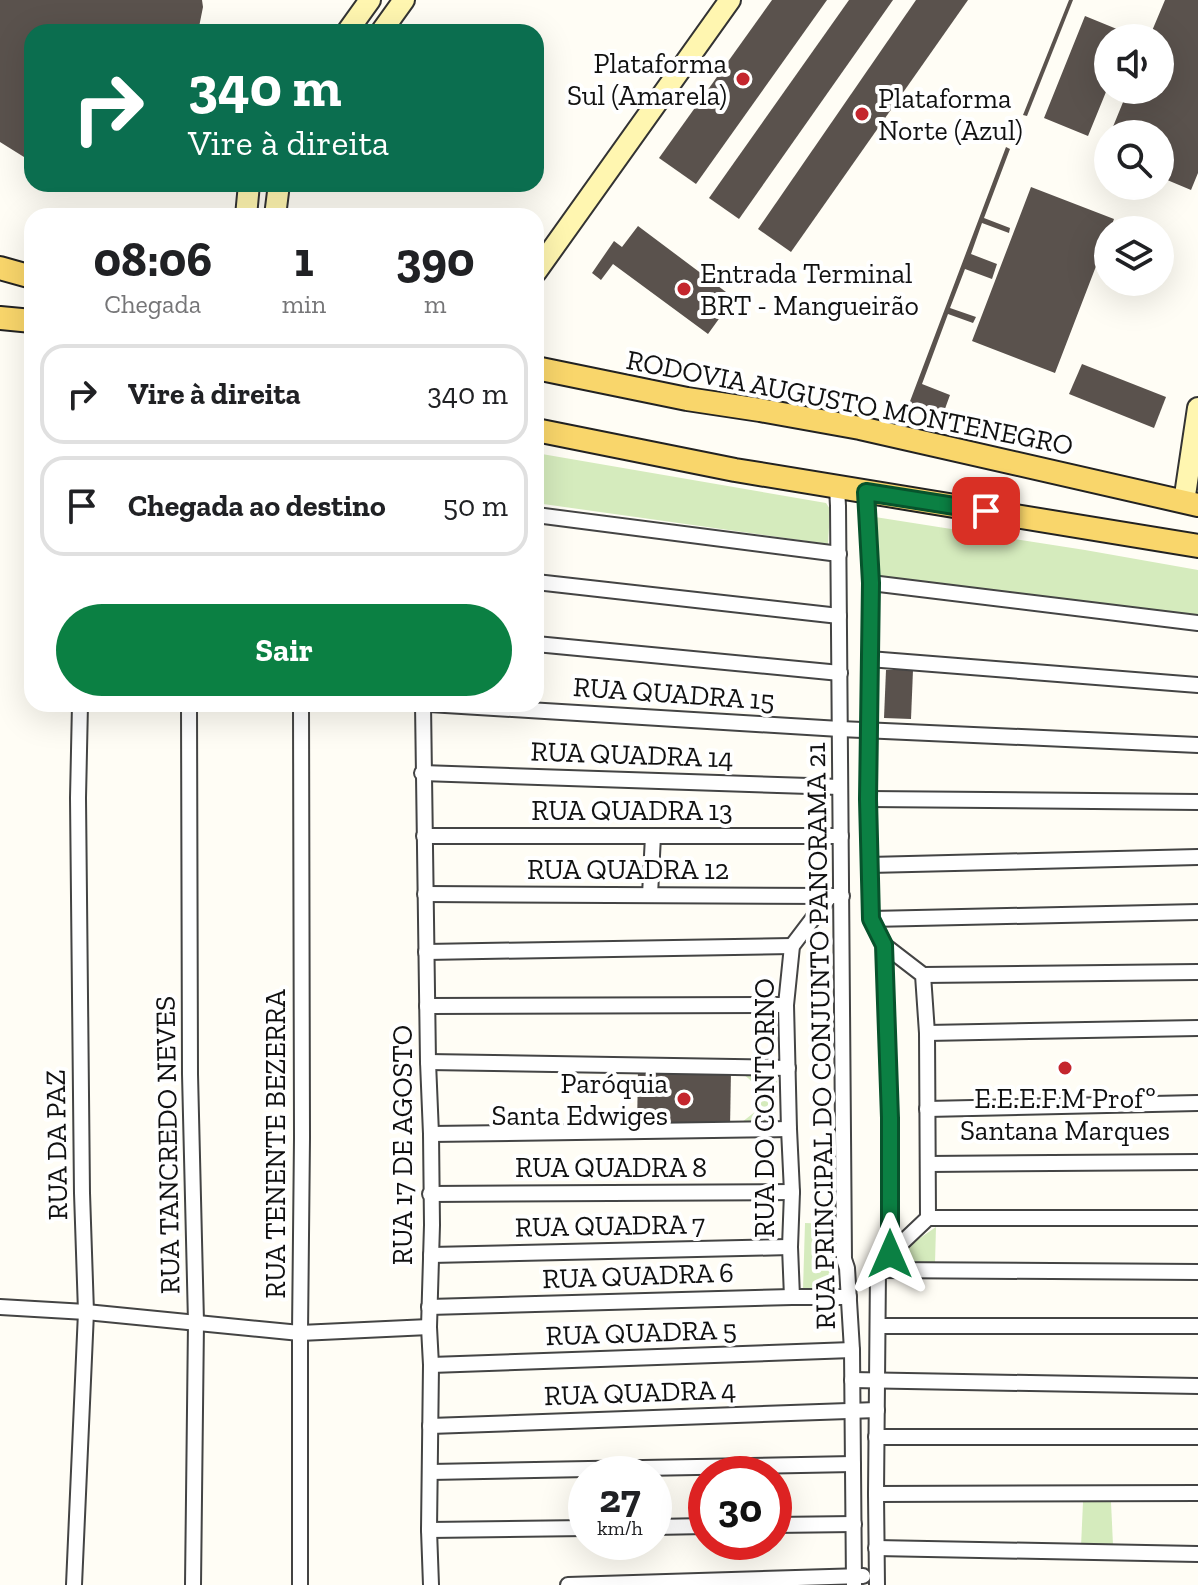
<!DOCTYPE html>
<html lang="pt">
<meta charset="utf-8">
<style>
:root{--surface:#fff;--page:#f2f2f2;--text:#202124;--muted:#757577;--line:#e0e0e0;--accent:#0b8043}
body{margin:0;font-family:"Zilla Slab",serif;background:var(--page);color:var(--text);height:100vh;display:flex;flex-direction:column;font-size:30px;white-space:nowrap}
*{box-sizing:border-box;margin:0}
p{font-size:26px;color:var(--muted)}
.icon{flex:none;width:44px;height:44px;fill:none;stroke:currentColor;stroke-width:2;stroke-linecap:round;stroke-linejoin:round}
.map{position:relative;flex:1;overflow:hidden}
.drawer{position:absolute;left:24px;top:208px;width:520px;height:504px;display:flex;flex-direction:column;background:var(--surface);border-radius:24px;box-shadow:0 8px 32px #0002}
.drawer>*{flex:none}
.guide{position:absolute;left:24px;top:24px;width:520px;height:168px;border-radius:24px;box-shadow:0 8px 32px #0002;background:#0b6e4f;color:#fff;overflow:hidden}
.fabs{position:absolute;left:1094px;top:24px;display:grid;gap:16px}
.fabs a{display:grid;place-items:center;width:80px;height:80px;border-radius:50%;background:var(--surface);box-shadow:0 8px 32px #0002;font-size:40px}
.speed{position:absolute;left:568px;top:1456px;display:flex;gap:16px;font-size:40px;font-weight:700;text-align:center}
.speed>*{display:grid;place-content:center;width:104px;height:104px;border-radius:50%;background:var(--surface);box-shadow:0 8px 32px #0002;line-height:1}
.speed small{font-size:20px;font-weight:400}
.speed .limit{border:12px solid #d22;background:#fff;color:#111}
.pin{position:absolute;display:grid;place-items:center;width:68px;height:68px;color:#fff;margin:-34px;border-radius:16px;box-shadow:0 4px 12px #0006}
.me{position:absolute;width:88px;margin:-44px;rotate:0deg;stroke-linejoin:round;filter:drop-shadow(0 0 6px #0008)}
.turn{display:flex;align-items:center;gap:28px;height:168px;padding:0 32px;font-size:36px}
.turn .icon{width:104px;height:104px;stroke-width:2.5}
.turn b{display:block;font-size:56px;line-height:68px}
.eta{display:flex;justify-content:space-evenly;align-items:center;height:136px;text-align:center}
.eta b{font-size:48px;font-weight:800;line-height:56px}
.cta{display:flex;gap:16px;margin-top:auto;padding:16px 32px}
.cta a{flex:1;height:92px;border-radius:48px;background:var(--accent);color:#fff;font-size:32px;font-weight:800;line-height:92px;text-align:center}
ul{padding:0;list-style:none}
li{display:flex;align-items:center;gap:24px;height:100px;margin:0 16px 12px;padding:0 16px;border:4px solid var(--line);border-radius:24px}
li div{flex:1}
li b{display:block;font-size:30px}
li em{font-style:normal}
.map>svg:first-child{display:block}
.green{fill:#d5ebbd}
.building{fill:#5a524d}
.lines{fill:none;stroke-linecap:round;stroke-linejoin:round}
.street-casing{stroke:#444;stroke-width:18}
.secondary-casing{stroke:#333;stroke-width:24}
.primary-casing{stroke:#222;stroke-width:26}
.street{stroke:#fff;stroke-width:14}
.secondary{stroke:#fff6b0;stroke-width:20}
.primary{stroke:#f9d66b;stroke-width:22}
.route-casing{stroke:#07532c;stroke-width:20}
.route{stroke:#0b8043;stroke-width:14}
.poi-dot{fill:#c4262e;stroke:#fff;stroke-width:3}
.labels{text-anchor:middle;stroke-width:8;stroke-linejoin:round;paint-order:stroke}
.poi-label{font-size:28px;fill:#111;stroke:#fff;text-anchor:end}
.street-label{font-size:28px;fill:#111;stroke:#fff}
</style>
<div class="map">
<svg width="1198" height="1585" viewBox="0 0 1198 1585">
<rect width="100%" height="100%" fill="#fffdf5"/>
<!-- green -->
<g class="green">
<path d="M 536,453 L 826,503 L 830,509 L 828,544 L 536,503 Z"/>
<path d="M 875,517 L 1085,550 L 1198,570 L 1198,617 L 878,580 Z"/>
<path d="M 730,1066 L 778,1068 L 775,1116 L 768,1124 L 737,1126 L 756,1111 C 759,1083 753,1080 730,1066 Z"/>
<path d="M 805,1223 L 832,1224 L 833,1288 L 803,1290 Z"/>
<path d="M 936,1227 L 935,1263 L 905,1261 L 904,1249 Z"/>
<path d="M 1083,1502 L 1111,1502 L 1113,1545 L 1081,1547 Z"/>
</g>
<!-- building -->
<g class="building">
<path d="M 0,0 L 202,0 L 203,7 L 198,32 L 32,32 L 32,162 L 0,142 Z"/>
<path d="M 772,0 L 827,0 L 696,184 L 659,158 Z"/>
<path d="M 849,0 L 893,0 L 739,219 L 709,198 Z"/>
<path d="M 916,0 L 968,0 L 791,252 L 758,229 Z"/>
<path d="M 1069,0 L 1073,0 L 1027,116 L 1023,115 Z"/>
<path d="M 1165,0 L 1198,0 L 1198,173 L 1191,190 L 1160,177 L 1160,134 L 1110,134 L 1128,90 L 1160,90 L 1160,38 L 1149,38 Z"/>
<path d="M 1085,16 L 1129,34 L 1128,38 L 1108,38 L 1108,87 L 1088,136 L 1044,118 Z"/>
<path d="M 1006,147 L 1010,149 L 984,218 L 1010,228 L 1009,233 L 982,223 L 971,254 L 997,264 L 992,279 L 965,269 L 950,308 L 976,317 L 973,323 L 948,314 L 922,384 L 950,395 L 942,417 L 909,404 Z"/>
<path d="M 1031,187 L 1114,219 L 1110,230 L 1108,230 L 1108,235 L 1055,373 L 972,341 Z"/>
<path d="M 638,226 L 734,298 L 708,334 L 613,264 L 601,280 L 592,273 L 614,241 L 622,247 Z"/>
<path d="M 1082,364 L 1166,397 L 1154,428 L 1069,394 Z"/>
<path d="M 886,670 L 913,670 L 911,719 L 884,718 Z"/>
<path d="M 638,1069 L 731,1070 L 730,1128 L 637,1128 Z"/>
</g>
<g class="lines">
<defs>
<g id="street">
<path d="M 837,487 L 838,506 L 844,1259 L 847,1268 L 852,1350 L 854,1585"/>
<path d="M 866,492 L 871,583 L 868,799 L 871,919 L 884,945 L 890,1118 L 890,1254 L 878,1270 L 876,1494 L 877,1585"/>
<path d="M 536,515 L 839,554"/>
<path d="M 536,582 L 839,616"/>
<path d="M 871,583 L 1198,623"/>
<path d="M 536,644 L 840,673"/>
<path d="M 869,659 L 1198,685"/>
<path d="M 189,704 L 190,1074 L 196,1322 L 193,1585"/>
<path d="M 423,704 L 428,1062 L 431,1134 L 432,1225 L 429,1327 L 431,1365 L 429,1530 L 431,1585"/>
<path d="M 429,704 L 840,729 L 1198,745"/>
<path d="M 422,773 L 840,787"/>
<path d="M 868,799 L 1198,802"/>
<path d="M 424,836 L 841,836"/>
<path d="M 869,865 L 1198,857"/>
<path d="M 425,894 L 830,896"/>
<path d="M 650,895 L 653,836"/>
<path d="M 871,919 L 1198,912"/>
<path d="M 884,945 L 923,975 L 927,1033 L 928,1218 L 890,1254"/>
<path d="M 426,952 L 792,946"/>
<path d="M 923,975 L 1198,972"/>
<path d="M 427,1006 L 786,1005"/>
<path d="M 927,1033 L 1198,1028"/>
<path d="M 428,1062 L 788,1068"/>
<path d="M 927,1109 L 1198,1103"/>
<path d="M 431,1134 L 789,1129"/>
<path d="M 928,1164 L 1198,1162"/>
<path d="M 430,1194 L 792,1192"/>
<path d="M 928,1218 L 1198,1218"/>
<path d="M 431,1255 L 790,1247"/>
<path d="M 878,1270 L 1198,1272"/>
<path d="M 792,1297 L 790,1247 L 792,1192 L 789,1129 L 786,1005 L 792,946 L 830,896 L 842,896"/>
<path d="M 0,1307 L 86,1312 L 300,1333 L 429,1327"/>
<path d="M 429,1307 L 792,1297 L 849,1297"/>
<path d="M 878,1326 L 1198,1326"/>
<path d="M 431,1365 L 852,1350"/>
<path d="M 852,1380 L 1198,1386"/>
<path d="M 430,1426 L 877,1410"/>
<path d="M 876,1437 L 1198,1437"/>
<path d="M 430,1472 L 853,1464"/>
<path d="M 876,1494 L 1198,1493"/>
<path d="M 774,1525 L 854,1524"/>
<path d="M 654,1527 L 706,1526"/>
<path d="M 429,1530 L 586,1528"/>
<path d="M 876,1548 L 1198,1554"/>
<path d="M 74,1585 L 86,1312 L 82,1193 L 78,798 L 80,704"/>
<path d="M 300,1585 L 300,1333 L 302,1138 L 301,704"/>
<path d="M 568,1585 L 863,1576"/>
</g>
<g id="secondary">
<path d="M 347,32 L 370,0"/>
<path d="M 381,32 L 404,0"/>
<path d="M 246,216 L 249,184"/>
<path d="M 275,216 L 279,184"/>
<path d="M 536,272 L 730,0"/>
<path d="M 1184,502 L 1198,408"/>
</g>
<g id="primary">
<path d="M 0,268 L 32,277"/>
<path d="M 0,318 L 32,321"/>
<path d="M 536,368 L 687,399 L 760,410 L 860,428 L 1198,505"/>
<path d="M 536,430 L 735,470 L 1198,546"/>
</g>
</defs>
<!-- street casing -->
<use href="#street" class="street-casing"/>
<!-- secondary casing -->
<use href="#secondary" class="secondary-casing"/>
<!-- primary casing -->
<use href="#primary" class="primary-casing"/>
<!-- street -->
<use href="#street" class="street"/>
<!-- secondary -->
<use href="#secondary" class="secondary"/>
<!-- primary -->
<use href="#primary" class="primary"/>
</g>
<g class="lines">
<defs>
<path id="route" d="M 890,1254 L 890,1118 L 884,945 L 871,919 L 868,799 L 871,583 L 866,492 L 986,511"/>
</defs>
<!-- route casing -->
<use href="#route" class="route-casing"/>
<!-- route -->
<use href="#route" class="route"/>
</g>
<!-- markers -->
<g class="poi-dot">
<circle cx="743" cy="79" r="8"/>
<circle cx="862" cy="114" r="8"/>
<circle cx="684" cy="289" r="8"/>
<circle cx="1065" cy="1068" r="8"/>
<circle cx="684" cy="1099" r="8"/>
</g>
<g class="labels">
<!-- poi labels -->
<g class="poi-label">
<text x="727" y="73">Plataforma<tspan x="727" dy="32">Sul (Amarela)</tspan></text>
<text x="878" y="108" text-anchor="start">Plataforma<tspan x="878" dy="32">Norte (Azul)</tspan></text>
<text x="700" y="283" text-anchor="start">Entrada Terminal<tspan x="700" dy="32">BRT - Mangueirão</tspan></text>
<text x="668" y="1093">Paróquia<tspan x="668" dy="32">Santa Edwiges</tspan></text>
<text x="1065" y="1108" text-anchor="middle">E.E.E.F.M Profº<tspan x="1065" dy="32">Santana Marques</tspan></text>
</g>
<!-- street labels -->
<g class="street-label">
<text transform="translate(850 402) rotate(11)" y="10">RODOVIA AUGUSTO MONTENEGRO</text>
<text transform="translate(674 693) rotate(4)" y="10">RUA QUADRA 15</text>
<text transform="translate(632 754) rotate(2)" y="10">RUA QUADRA 14</text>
<text x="632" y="820">RUA QUADRA 13</text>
<text x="628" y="879">RUA QUADRA 12</text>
<text transform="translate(820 1036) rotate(-91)" y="10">RUA PRINCIPAL DO CONJUNTO PANORAMA 21</text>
<text transform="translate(764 1108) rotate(-90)" y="10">RUA DO CONTORNO</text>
<text transform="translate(275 1144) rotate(-90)" y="10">RUA TENENTE BEZERRA</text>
<text transform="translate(56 1145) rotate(-91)" y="10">RUA DA PAZ</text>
<text transform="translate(167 1145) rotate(-91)" y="10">RUA TANCREDO NEVES</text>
<text transform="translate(402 1145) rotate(-90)" y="10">RUA 17 DE AGOSTO</text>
<text x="611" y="1177">RUA QUADRA 8</text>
<text transform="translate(610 1225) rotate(-1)" y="10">RUA QUADRA 7</text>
<text transform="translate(638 1275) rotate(-2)" y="10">RUA QUADRA 6</text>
<text transform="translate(641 1332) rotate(-2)" y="10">RUA QUADRA 5</text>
<text transform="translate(640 1392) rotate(-2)" y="10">RUA QUADRA 4</text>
</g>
</g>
</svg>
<div class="fabs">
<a><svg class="icon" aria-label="sound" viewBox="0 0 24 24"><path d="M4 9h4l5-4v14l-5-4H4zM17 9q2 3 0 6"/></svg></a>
<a><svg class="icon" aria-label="search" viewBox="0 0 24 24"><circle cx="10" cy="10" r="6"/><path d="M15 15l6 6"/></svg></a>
<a><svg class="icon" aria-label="layers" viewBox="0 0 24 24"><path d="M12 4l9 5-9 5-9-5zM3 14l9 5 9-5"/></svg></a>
</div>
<div class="speed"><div>27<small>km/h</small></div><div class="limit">30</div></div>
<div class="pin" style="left:986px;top:511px;background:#d93025"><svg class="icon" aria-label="arrive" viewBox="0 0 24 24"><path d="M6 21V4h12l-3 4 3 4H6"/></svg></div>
<svg class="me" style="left:890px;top:1254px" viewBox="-20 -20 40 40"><path d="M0-17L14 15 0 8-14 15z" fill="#0b8043" stroke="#fff" stroke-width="4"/></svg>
<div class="guide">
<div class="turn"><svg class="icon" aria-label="right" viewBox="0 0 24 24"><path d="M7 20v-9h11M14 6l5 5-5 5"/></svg><div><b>340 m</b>Vire à direita</div></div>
</div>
<section class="drawer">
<div class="eta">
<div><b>08:06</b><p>Chegada</p></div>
<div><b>1</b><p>min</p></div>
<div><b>390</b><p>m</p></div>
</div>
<ul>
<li><svg class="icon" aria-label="right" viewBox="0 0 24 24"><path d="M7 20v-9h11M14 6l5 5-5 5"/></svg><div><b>Vire à direita</b></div><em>340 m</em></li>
<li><svg class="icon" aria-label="arrive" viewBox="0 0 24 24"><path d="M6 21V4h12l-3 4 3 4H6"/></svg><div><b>Chegada ao destino</b></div><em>50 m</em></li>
</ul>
<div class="cta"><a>Sair</a></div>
</section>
</div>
